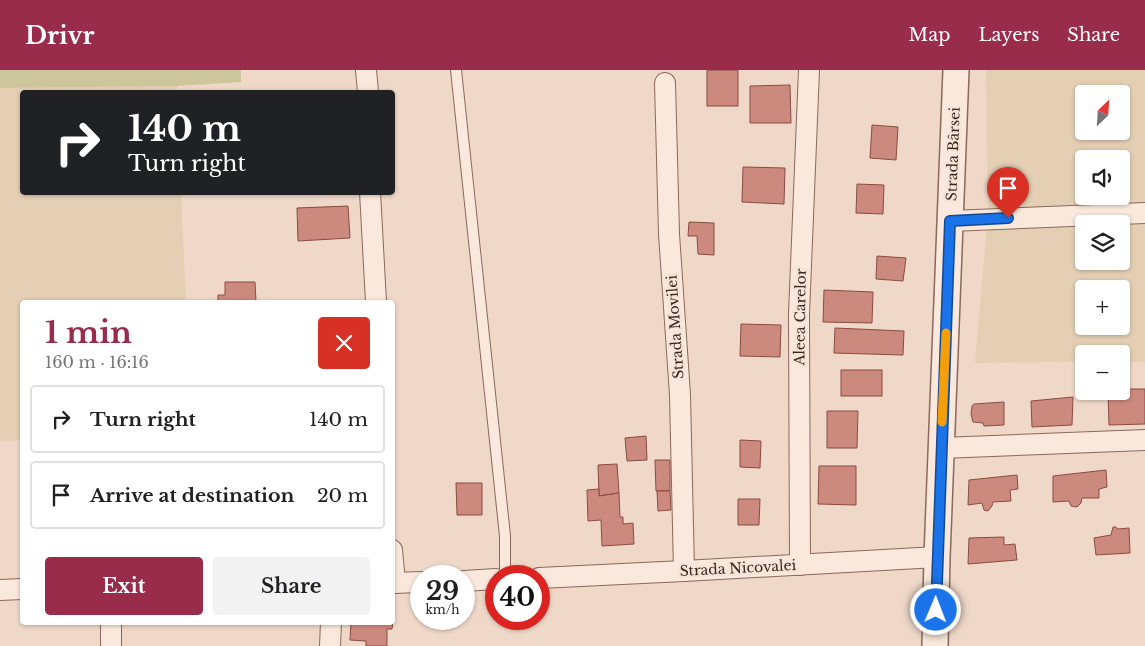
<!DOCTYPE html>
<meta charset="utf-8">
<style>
:root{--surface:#fff;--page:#f2f2f2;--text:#202124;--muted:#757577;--line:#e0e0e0;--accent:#9a2c4b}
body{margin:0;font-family:"Libre Baskerville",serif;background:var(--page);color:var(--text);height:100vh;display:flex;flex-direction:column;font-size:19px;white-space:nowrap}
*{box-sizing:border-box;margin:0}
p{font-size:16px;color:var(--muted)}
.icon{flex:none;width:28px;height:28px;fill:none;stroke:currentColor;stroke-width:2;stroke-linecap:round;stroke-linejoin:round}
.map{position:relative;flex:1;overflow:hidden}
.panel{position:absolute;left:20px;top:230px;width:375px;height:325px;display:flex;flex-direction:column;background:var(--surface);border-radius:5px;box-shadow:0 1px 4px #0004}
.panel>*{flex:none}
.guide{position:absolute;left:20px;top:20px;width:375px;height:105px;border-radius:5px;box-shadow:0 1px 4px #0004;background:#202124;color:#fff;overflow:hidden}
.needle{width:32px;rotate:25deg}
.controls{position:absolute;left:1075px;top:15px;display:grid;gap:10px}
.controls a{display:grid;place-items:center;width:55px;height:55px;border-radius:5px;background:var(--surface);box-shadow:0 1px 4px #0004;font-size:25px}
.speed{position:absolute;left:410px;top:495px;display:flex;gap:10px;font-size:25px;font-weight:700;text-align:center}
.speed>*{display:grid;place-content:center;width:65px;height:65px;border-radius:50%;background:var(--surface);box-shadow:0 1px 4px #0004;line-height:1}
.speed small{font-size:12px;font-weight:400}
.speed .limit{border:8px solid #d22;background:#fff;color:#111}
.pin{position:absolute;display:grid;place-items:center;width:42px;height:42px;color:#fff;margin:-51px -21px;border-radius:50% 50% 50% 0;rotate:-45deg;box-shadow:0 0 5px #0007}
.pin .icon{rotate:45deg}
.me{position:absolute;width:55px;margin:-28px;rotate:1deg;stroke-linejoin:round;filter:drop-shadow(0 0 4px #0008)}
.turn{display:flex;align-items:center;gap:18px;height:105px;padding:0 25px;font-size:22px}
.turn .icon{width:65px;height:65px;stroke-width:2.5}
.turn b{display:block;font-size:35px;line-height:42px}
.round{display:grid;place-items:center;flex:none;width:52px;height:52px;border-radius:5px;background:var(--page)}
.summary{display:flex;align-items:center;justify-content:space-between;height:85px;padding:0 25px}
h1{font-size:30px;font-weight:700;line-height:38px;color:var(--accent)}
.cta{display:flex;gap:10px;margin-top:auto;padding:10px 25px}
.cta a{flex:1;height:58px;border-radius:5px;background:var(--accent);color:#fff;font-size:20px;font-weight:700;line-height:58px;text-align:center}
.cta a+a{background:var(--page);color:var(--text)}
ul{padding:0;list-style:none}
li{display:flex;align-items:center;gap:15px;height:68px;margin:0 10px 8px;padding:0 15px;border:2px solid var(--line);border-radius:5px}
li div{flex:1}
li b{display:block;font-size:19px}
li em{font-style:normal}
header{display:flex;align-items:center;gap:30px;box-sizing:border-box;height:70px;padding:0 25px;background:var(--accent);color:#fff}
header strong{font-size:24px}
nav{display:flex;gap:28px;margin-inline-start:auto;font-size:18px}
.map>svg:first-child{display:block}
.farmland{fill:#e4cfb5;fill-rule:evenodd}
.green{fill:#cdc59b}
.building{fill:#cc897e;stroke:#8a4b42}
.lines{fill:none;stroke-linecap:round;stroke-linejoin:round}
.service-casing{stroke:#8b685c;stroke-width:12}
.minor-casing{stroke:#8b685c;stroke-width:22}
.tertiary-casing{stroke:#8b685c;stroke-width:28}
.service{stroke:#f9e8db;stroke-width:10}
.minor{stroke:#f9e8db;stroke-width:20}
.tertiary{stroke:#f9e8db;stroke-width:25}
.route-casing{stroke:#114b97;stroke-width:12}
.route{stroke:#1a73e8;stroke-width:9}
.slow{stroke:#f59e0b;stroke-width:9}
.labels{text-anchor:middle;stroke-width:5;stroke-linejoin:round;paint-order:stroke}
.street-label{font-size:14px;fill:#3b2620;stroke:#f6e5d7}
</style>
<header>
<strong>Drivr</strong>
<nav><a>Map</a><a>Layers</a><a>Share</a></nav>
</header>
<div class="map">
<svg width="1145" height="576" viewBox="0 0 1145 576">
<rect width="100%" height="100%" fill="#efd8c8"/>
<!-- farmland -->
<g class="farmland">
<path d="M 986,0 L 1145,0 L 1145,292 L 1121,292 L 1121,284 L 1084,284 L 1084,292 L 975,293 L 988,143 ZM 1084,24 L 1121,24 L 1121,61 L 1084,61 ZM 1084,89 L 1121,89 L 1121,126 L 1084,126 ZM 1084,154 L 1121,154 L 1121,191 L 1084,191 ZM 1084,219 L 1121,219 L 1121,256 L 1084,256 Z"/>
<path d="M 177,16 L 177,22 L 22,22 L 22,122 L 181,123 L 186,232 L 22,232 L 22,370 L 0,371 L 0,18 Z"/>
</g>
<!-- green -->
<path class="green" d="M 0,0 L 241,0 L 241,12 L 177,16 L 0,18 Z"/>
<!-- building -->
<g class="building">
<rect x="707" y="0" width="31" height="36"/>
<path d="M 790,15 L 791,53 L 750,53 L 750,16 Z"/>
<path d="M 872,55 L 898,57 L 896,90 L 870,88 Z"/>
<path d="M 743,97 L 785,98 L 784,134 L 742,132 Z"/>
<path d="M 857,114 L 884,115 L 883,144 L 856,143 Z"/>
<path d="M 348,136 L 350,168 L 298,171 L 297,138 Z"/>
<path d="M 689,152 L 714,153 L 714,185 L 698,184 L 697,166 L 688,166 Z"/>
<path d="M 877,186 L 906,188 L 903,211 L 876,209 Z"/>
<path d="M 225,212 L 255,212 L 256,232 L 218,232 L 218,225 L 225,225 Z"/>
<path d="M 824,220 L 873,222 L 872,253 L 823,252 Z"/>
<path d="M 741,254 L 781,255 L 780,287 L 740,286 Z"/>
<path d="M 835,258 L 904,261 L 903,285 L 834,283 Z"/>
<rect x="841" y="300" width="41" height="26"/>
<path d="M 1121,319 L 1145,319 L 1145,354 L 1109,355 L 1108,321 L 1121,321 Z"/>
<path d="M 1073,327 L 1072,355 L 1032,357 L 1031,331 Z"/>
<path d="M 1004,332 L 1004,355 L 984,356 L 983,353 L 973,352 L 971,344 L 972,336 L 974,334 Z"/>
<path d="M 827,341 L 858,341 L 857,378 L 827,378 Z"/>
<path d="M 646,366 L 647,390 L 627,391 L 625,368 Z"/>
<path d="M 740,370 L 761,371 L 760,398 L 740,397 Z"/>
<path d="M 655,390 L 670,390 L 670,421 L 656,421 Z"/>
<path d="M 617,394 L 619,423 L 599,426 L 598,395 Z"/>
<path d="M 819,396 L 856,396 L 856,435 L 818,434 Z"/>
<path d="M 1106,400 L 1107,417 L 1099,419 L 1099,428 L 1082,428 L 1081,433 L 1077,437 L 1071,436 L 1069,431 L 1053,432 L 1053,406 Z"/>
<path d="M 1017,405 L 1018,419 L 1010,420 L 1011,431 L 993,432 L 992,436 L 988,441 L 984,440 L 982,433 L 968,435 L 969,410 Z"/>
<path d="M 456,413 L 482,413 L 482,445 L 457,445 Z"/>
<path d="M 599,419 L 599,426 L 619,423 L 620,447 L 623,447 L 623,454 L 633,453 L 634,474 L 602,476 L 601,450 L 588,451 L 587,420 Z"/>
<path d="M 657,421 L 670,421 L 671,440 L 658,441 Z"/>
<path d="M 738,429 L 760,429 L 759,455 L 738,455 Z"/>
<path d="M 1113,457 L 1116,457 L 1118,459 L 1129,458 L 1130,483 L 1096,485 L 1094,468 L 1111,465 Z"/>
<path d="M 1004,467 L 1004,475 L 1015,474 L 1017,490 L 968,494 L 969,468 Z"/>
<path d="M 392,543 L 394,543 L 392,559 L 387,559 L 387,576 L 366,576 L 366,571 L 350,570 L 351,552 L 392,552 Z"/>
</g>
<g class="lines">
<defs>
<path id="service" d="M 456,0 L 505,466 L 505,506"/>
<g id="minor">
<path d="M 366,0 L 368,22"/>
<path d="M 665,13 L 669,164 L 680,325 L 684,501"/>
<path d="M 370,122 L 376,232"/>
<path d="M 950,151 L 1145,143"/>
<path d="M 941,378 L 1145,370"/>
<path d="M 392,480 L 395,513"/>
<path d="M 800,495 L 799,244 L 809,0"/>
<path d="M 539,508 L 684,501 L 937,487"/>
<path d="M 464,511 L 496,509"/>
<path d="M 392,513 L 421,512"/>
<path d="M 0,520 L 22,519"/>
<path d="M 111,576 L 111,552"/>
<path d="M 330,576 L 331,552"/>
</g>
<path id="tertiary" d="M 935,576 L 937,487 L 956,0"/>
</defs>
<!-- service casing -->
<use href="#service" class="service-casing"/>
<!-- minor casing -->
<use href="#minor" class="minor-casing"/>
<!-- tertiary casing -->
<use href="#tertiary" class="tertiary-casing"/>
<!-- service -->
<use href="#service" class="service"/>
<!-- minor -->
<use href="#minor" class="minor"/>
<!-- tertiary -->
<use href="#tertiary" class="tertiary"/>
</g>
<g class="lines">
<defs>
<path id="route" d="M 936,540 L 950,151 L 1008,148"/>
</defs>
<!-- route casing -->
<use href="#route" class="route-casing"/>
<!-- route -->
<use href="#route" class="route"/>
<!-- slow -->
<path class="slow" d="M 942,352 L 946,263"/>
</g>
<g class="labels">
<!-- street labels -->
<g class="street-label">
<text transform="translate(953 84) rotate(-88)" y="5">Strada Bârsei</text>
<text transform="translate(800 247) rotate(-89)" y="5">Aleea Carelor</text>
<text transform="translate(675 257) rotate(-94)" y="5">Strada Movilei</text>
<text transform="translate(738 498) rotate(-3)" y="5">Strada Nicovalei</text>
</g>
</g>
</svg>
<div class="controls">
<a><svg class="needle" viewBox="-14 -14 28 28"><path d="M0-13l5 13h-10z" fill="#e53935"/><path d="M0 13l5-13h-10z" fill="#757577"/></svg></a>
<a><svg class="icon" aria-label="sound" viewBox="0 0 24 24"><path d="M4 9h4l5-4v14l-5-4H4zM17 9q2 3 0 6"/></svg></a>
<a><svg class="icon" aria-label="layers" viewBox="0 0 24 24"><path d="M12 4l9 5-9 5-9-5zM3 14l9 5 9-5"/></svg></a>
<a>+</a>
<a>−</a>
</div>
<div class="speed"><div>29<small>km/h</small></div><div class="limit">40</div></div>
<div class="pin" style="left:1008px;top:148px;background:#d93025"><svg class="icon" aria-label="arrive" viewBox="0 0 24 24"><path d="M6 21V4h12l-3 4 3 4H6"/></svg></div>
<svg class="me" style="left:936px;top:540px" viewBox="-20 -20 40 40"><circle r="17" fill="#1a73e8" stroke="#fff" stroke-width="3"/><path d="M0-11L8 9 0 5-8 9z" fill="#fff"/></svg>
<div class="guide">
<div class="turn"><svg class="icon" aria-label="right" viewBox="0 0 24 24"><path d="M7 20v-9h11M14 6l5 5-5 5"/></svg><div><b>140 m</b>Turn right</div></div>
</div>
<section class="panel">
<div class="summary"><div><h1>1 min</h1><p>160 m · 16:16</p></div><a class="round" style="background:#d93025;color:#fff"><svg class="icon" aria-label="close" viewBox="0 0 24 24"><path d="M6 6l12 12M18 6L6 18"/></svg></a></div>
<ul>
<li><svg class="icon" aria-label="right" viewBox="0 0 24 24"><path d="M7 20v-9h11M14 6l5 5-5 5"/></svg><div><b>Turn right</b></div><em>140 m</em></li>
<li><svg class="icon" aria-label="arrive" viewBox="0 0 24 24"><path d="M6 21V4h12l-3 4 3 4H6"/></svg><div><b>Arrive at destination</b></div><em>20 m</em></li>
</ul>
<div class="cta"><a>Exit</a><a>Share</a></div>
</section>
</div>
